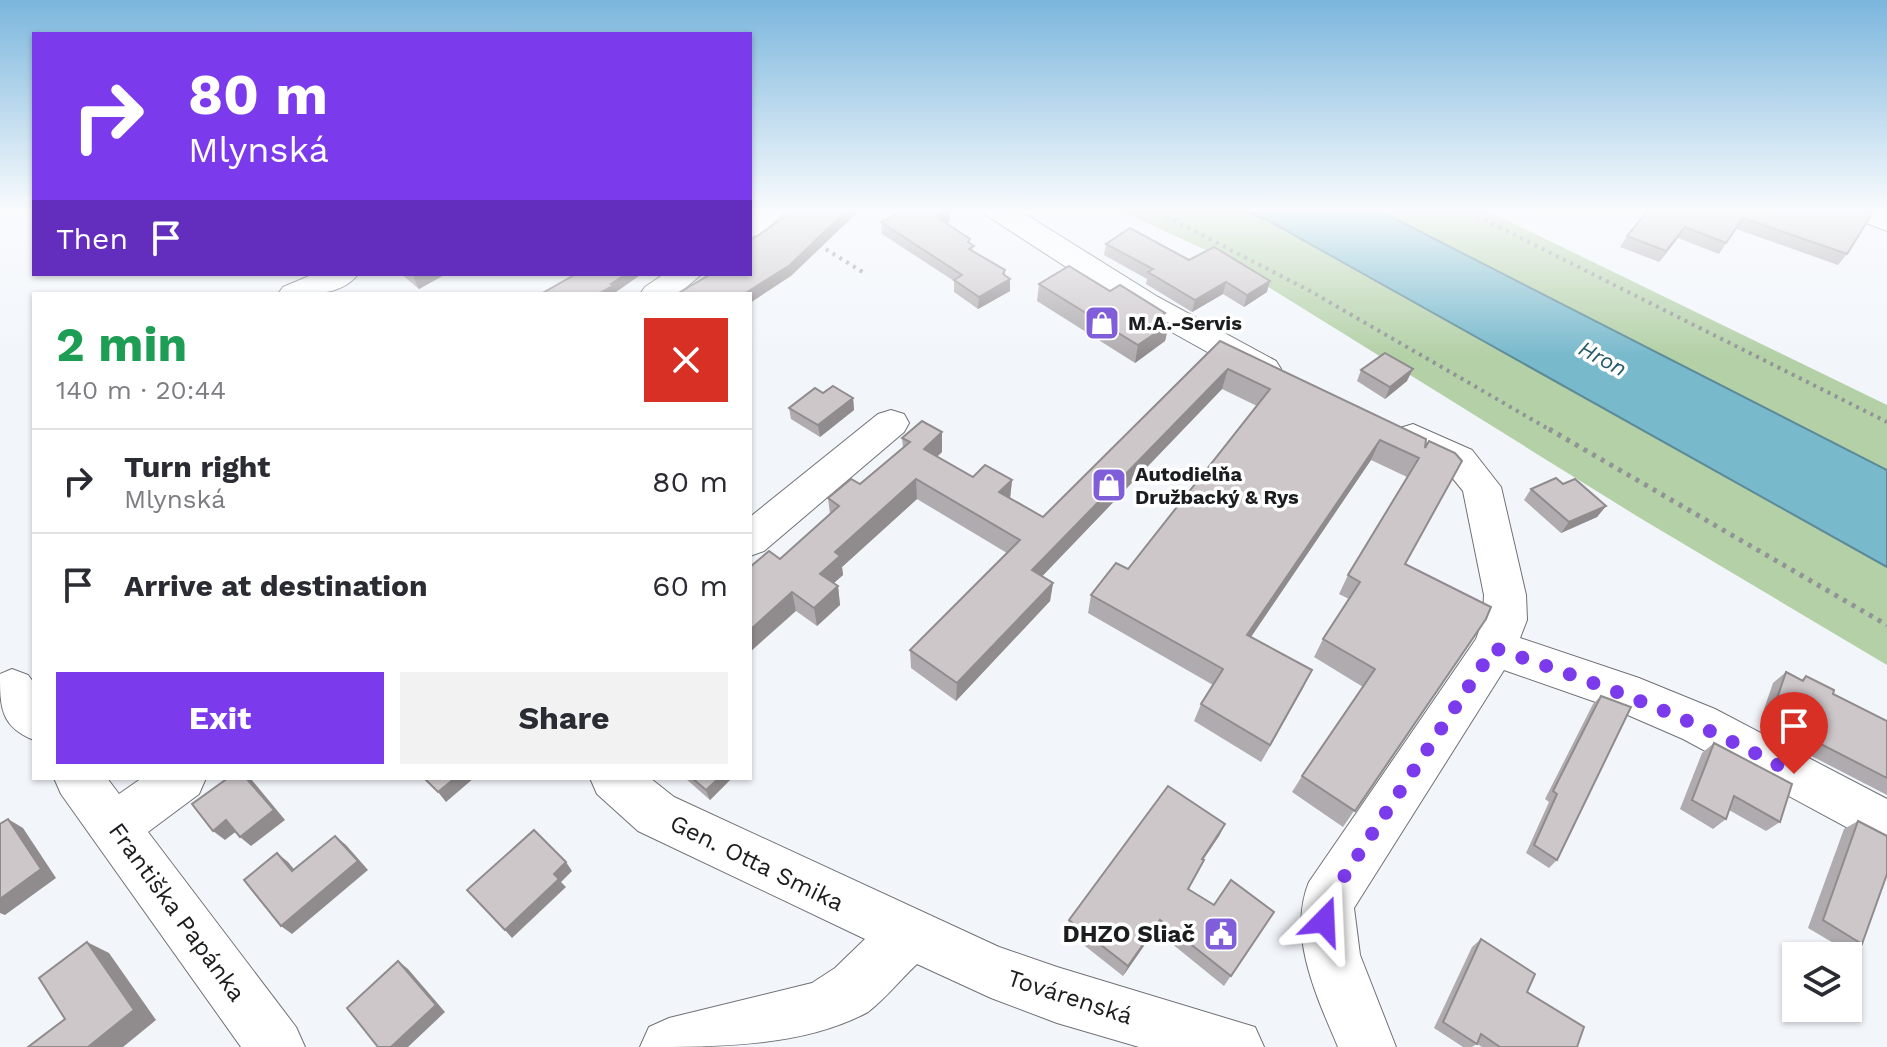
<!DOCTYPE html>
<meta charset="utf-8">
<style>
:root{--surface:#fff;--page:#f2f2f3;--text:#2b2b33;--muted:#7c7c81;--line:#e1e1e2;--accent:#7c3aed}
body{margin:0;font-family:"Work Sans",sans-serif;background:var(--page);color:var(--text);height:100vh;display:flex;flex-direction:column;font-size:30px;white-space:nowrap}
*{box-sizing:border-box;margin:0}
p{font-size:26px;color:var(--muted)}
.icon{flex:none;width:44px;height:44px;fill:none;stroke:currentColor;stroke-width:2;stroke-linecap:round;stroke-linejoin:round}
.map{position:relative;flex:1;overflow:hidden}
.panel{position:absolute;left:32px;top:292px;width:720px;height:488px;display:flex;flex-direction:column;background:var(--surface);border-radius:0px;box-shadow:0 2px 6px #0004}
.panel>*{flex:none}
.hud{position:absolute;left:32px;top:32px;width:720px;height:244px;border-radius:0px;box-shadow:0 2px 6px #0004;background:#7c3aed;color:#fff;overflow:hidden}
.fabs{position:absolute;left:1782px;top:942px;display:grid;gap:16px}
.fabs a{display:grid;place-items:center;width:80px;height:80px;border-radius:0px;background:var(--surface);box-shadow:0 2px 6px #0004;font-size:40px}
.pin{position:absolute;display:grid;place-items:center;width:68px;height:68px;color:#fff;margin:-82px -34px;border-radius:50% 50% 50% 0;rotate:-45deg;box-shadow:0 0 8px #0007}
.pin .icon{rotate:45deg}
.me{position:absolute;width:88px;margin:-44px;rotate:21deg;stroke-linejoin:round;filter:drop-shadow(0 0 6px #0008)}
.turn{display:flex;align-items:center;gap:28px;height:168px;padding:0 24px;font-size:36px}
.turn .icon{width:104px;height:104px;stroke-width:2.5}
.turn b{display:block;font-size:56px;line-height:68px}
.then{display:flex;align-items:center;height:76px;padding:0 24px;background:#0003;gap:16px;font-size:30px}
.round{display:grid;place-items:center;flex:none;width:84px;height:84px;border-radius:0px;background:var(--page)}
.summary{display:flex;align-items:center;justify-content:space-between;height:136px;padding:0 24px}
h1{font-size:48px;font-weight:700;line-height:60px;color:#1e9e55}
.cta{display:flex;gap:16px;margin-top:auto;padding:16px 24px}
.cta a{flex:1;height:92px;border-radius:0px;background:var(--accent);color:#fff;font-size:32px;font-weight:700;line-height:92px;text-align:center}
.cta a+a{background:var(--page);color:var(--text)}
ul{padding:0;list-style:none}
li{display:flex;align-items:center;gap:24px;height:104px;padding:0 24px;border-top:2px solid var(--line)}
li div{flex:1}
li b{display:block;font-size:30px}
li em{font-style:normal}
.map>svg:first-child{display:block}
.green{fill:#b3d0a6}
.water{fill:#78b9cc;stroke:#5c8a98;stroke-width:2}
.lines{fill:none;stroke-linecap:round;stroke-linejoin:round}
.minor-casing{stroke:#6e7276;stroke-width:2}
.path-far1{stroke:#919397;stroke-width:4;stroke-dasharray:3 5;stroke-linecap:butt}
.path{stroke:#919397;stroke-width:5;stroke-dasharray:4 6;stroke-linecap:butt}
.minor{fill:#fff;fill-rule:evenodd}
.wall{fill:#b0abae}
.shaded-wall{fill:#908b8d}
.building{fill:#cdc7ca;stroke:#908b8d;stroke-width:2}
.route{stroke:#7c3aed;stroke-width:14;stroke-dasharray:0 25.2}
.labels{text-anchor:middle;stroke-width:7;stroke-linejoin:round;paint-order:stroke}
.poi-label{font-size:20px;font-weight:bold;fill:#1c1d1f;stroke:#fff;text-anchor:start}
.water-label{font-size:22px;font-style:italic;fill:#255a69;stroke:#fff}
.near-street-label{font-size:24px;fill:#1c1d1f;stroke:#fff}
.near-poi-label{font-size:24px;font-weight:bold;fill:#1c1d1f;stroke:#fff;text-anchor:end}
</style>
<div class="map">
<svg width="1887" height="1047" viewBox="0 0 1887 1047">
<rect width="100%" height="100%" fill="#f2f6fb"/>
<!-- green -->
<g class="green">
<path d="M 1116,209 L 1241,209 L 1269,221 L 1887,567 L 1887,665 L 1640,518 L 1217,255 Z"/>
<path d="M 1376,209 L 1484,209 L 1887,405 L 1887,470 Z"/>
</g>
<!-- water -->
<path class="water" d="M 1241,209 L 1376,209 L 1887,470 L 1887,567 L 1269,221 Z"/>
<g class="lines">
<defs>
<g id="minor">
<path d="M 754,209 L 788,209 L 761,234 L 750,237 L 750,213 Z"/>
<path d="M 981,209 L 1017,209 L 1158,297 L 1276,361 L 1281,369 L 1276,377 L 1264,381 L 1252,377 L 1134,311 L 986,215 Z"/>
<path d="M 1840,209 L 1887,211 L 1887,231 L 1845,215 Z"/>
<path d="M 314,274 L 358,274 C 341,298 303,294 278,294 L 283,287 Z"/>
<path d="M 664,274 L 702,274 L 678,294 L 640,294 L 645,287 Z"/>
<path d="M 891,410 L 904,414 L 909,423 L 904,432 L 764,551 L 750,556 L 750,517 L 878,414 Z"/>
<path d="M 1413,424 L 1472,450 L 1501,487 L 1526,595 L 1527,620 L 1520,638 L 1639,678 L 1715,709 L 1887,799 L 1887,849 L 1683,739 L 1607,706 L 1504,670 L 1354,908 L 1360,955 L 1396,1047 L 1338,1047 C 1317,997 1287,936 1309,882 L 1476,639 L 1483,620 L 1484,595 L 1463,491 L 1446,470 L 1400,446 L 1394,437 L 1400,428 Z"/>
<path d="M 12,669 L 28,675 L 34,683 L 34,740 C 0,727 0,706 0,674 Z"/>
<path d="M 54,778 L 107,778 L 119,794 L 142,778 L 206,778 L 199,794 L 148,832 L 296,1027 L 305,1047 L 241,1047 L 61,794 Z"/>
<path d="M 590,778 L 650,778 L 674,797 L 999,947 L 1057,967 L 1255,1027 L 1264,1047 L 1139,1047 L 1057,1023 L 991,998 L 917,964 C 900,980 886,998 868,1012 C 804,1047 716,1047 640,1047 L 649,1027 L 669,1018 L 812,983 L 835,968 L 865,939 L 638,831 L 597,794 Z"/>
</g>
</defs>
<!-- minor casing -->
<use href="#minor" class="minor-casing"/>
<!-- path-far1 -->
<g class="path-far1">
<path d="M 1152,209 L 1312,292 L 1552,431"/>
<path d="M 1463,209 L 1887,422"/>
<path d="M 819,245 L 866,274"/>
</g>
<!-- path -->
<path class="path" d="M 1549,429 L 1887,625"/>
<!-- minor -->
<use href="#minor" class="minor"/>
</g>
<!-- wall -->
<g class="wall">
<path d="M 1649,209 L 1859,209 L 1847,254 L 1838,265 L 1736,229 L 1719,254 L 1678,238 L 1659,262 L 1620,247 L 1627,236 Z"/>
<path d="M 950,210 L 950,221 L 947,223 L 970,243 L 974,252 L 1010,279 L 1010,291 L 978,309 L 954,292 L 954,281 L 882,234 L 881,222 Z"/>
<path d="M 1106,244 L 1189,260 L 1267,292 L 1244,307 L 1223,294 L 1192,312 L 1146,284 L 1147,279 L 1104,255 Z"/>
<path d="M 401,274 L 446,274 L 419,289 Z"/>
<path d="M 1039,284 L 1110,291 L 1169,324 L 1165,341 L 1135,363 L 1037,301 Z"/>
<path d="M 1220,341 L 1426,439 L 1405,564 L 1486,619 L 1343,827 L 1292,792 L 1302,776 L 1363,687 L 1314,657 L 1323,639 L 1349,599 L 1339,594 L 1348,575 L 1407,477 L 1371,460 L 1251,637 L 1303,688 L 1261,762 L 1194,721 L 1201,704 L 1213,685 L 1088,613 L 1091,595 L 1128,569 L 1257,406 L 1222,389 L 1042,576 L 1053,583 L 1050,601 L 956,701 L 911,668 L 910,650 L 1007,553 L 917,499 L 842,567 L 843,575 L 833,583 L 838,586 L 840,605 L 817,626 L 796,611 L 780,559 L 830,514 L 828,498 L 860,484 L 903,448 L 902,438 L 942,452 L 937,457 L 973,477 L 1012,480 L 1010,498 L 1043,517 Z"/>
<path d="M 1361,370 L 1407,381 L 1385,399 L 1357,381 Z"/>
<path d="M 823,393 L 853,398 L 854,410 L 820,437 L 791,419 L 789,408 Z"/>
<path d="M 1563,484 L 1606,506 L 1597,517 L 1561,533 L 1524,500 L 1531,489 Z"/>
<path d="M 1786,672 L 1801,680 L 1806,676 L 1833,694 L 1887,721 L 1887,795 L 1796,748 L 1798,743 L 1784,736 L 1787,731 L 1761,718 L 1773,683 Z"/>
<path d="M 1601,696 L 1557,860 L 1549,868 L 1526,853 L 1549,802 L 1545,799 L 1593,704 Z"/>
<path d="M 1714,743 L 1780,822 L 1766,831 L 1729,810 L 1726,819 L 1713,829 L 1680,809 L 1702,753 Z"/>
<path d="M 685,778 L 732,778 L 710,800 Z"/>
<path d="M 1858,821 L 1862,944 L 1847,951 L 1808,928 L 1844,829 Z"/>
<path d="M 1225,824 L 1219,836 L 1203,860 L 1188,889 L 1214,905 L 1274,912 L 1224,986 L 1155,930 L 1123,976 L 1066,931 L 1069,920 Z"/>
<path d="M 1481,939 L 1527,992 L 1577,1047 L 1482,1047 L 1477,1044 L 1472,1047 L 1463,1047 L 1434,1028 L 1472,947 Z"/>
</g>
<!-- shaded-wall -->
<g class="shaded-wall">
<path d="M 848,209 L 861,209 L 791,276 L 750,303 L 750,294 L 744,294 Z"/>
<path d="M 950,210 L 950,221 L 937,228 L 937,217 Z"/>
<path d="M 1685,227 L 1678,238 L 1659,262 L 1666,251 Z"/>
<path d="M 1005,270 L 1004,282 L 1010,279 L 1010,291 L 978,309 L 979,297 Z"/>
<path d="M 419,274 L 446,274 L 419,289 L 413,277 Z"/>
<path d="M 626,274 L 642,274 L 616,292 L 616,294 L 598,294 Z"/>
<path d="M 1270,281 L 1267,292 L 1244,307 L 1247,295 Z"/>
<path d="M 1226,282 L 1223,294 L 1192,312 L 1195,300 Z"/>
<path d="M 1165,313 L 1161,329 L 1169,324 L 1165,341 L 1135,363 L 1138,345 L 1157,317 Z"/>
<path d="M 1228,369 L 1222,389 L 1030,589 L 1032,570 Z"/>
<path d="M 1413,369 L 1407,381 L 1385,399 L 1390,387 Z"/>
<path d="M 853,398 L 854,410 L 820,437 L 818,425 Z"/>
<path d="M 942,432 L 942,452 L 924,468 L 924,449 Z"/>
<path d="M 1380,440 L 1371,460 L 1240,653 L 1247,635 Z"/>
<path d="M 916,479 L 917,499 L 842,567 L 843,575 L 823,593 L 820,574 L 835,552 Z"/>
<path d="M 1012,480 L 1010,499 L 999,492 Z"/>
<path d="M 1606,506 L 1597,517 L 1561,533 L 1569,522 Z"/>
<path d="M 1053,583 L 1050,601 L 956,701 L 957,683 Z"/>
<path d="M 838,586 L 840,605 L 817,626 L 814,608 Z"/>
<path d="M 792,592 L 796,611 L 750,652 L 750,630 Z"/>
<path d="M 1312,670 L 1303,688 L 1261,762 L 1270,745 Z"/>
<path d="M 246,778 L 251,779 L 285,820 L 251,846 L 240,837 Z"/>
<path d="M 455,778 L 474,778 L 446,802 L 438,792 Z"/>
<path d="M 719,778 L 732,778 L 710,800 L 706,790 Z"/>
<path d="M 8,819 L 23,828 L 56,878 L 5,915 L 0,913 L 0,899 Z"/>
<path d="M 226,820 L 238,830 L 225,840 L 213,831 Z"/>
<path d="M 1225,824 L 1219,836 L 1196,870 L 1202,859 Z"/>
<path d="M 335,836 L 346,845 L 368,870 L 292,934 L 281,926 Z"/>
<path d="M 277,853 L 288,862 L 303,880 L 292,871 Z"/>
<path d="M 566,862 L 572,871 L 561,882 L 566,887 L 512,938 L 505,930 L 554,874 Z"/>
<path d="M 1160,920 L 1155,930 L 1123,976 L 1128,966 Z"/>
<path d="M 87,942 L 109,953 L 156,1020 L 123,1047 L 88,1047 Z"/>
<path d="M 398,961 L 408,969 L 445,1012 L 408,1047 L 391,1047 Z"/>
</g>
<!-- building -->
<g class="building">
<path d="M 796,209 L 848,209 L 790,265 L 744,294 L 677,294 L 711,274 L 750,274 L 750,241 Z"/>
<path d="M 906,209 L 950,210 L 937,217 L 970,239 L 968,242 L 974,246 L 969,249 L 1005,270 L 1003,274 L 1010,279 L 979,297 L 954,280 L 962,275 L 881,222 Z"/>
<path d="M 1649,209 L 1859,209 L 1872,214 L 1847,254 L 1743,218 L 1726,243 L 1685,227 L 1666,251 L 1627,236 Z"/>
<path d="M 1130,228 L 1189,260 L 1214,247 L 1270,281 L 1247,295 L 1226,282 L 1195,300 L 1148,272 L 1153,269 L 1106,244 Z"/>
<path d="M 1069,266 L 1110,291 L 1120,285 L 1165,313 L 1157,317 L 1169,324 L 1138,345 L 1039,284 Z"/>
<path d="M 576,274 L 626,274 L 611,284 L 614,285 L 598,294 L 541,294 Z"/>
<path d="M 1220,341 L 1426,439 L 1425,448 L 1429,441 L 1455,453 L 1462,461 L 1405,564 L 1491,607 L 1486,619 L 1355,811 L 1302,776 L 1375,669 L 1323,639 L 1360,582 L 1348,575 L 1419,458 L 1380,440 L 1247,635 L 1312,670 L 1270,745 L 1201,704 L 1223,669 L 1091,595 L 1116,563 L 1128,569 L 1270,389 L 1228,369 L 1032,570 L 1053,583 L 957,683 L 910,650 L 1020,540 L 916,479 L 835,552 L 840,556 L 820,574 L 838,586 L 814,608 L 792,592 L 750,630 L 750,567 L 769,551 L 780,559 L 839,506 L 828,498 L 851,479 L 860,484 L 910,442 L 902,438 L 922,421 L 942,432 L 924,449 L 973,477 L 985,465 L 1012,480 L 999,492 L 1043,517 Z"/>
<path d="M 1385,353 L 1413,369 L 1390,387 L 1361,370 Z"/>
<path d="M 833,386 L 853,398 L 818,425 L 789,408 L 815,388 L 823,393 Z"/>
<path d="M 1556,478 L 1563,484 L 1575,479 L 1606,506 L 1569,522 L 1531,489 Z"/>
<path d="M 1786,672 L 1803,681 L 1806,676 L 1834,690 L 1833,694 L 1887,721 L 1887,778 L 1809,738 L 1811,733 L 1797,726 L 1800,721 L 1774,707 Z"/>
<path d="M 1601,696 L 1631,707 L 1557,860 L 1534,845 L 1557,794 L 1553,791 Z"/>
<path d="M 1714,743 L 1792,784 L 1780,822 L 1734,796 L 1726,819 L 1692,800 Z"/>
<path d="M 228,778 L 246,778 L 274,810 L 240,837 L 226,820 L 213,831 L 192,804 Z"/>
<path d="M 424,778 L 455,778 L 438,792 Z"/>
<path d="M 692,778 L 719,778 L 706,790 Z"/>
<path d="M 1168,786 L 1225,824 L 1202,859 L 1204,860 L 1188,889 L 1214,905 L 1231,880 L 1274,912 L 1231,976 L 1160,920 L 1128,966 L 1069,920 Z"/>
<path d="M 8,819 L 41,869 L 0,899 L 0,824 Z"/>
<path d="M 1858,821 L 1887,836 L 1887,874 L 1862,944 L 1823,920 Z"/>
<path d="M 534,830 L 566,862 L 554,874 L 559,879 L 505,930 L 467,890 Z"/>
<path d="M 335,836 L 358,861 L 281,926 L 244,880 L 277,853 L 292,871 Z"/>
<path d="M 1481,939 L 1535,974 L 1527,992 L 1584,1027 L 1577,1047 L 1500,1047 L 1481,1034 L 1477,1044 L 1443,1022 Z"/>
<path d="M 87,942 L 134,1010 L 88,1047 L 28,1047 L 65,1019 L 39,978 Z"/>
<path d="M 398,961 L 436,1005 L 391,1047 L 378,1047 L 347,1008 Z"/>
</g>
<!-- sky -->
<linearGradient id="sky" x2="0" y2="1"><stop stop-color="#7bb6dd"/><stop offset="0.59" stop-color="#f9fbfd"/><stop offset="1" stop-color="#f9fbfd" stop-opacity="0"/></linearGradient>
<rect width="1887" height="356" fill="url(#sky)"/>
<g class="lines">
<!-- route -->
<path class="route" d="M 1324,921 L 1328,901 L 1494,648 C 1598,683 1698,720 1794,774"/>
</g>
<!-- icons -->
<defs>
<symbol id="shop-square" viewBox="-11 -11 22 22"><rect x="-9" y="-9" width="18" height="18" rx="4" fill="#815ed9" stroke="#fff"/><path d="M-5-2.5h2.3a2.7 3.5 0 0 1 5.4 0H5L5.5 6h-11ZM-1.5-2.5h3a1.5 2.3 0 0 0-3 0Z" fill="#fff"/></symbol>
<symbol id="civic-square" viewBox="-11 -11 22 22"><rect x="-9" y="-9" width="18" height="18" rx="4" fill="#815ed9" stroke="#fff"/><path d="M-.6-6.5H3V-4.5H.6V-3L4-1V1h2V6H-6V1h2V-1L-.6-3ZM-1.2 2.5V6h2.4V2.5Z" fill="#fff"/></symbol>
</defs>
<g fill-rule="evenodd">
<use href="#shop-square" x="1082" y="303" width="40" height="40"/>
<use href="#shop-square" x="1089" y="465" width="40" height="40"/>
<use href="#civic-square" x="1201" y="914" width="40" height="40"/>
</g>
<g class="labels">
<!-- poi labels -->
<g class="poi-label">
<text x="1128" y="330">M.A.-Servis</text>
<text x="1135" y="481">Autodielňa<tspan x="1135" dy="23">Družbacký &amp; Rys</tspan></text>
</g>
<!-- water labels -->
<g class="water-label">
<text transform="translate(1603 358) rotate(28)" y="8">Hron</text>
</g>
<!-- near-street labels -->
<g class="near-street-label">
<text transform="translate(757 863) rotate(26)" y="8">Gen. Otta Smika</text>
<text transform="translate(177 912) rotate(54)" y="8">Františka Papánka</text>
<text transform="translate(1070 997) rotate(18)" y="8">Továrenská</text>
</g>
<!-- near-poi labels -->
<g class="near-poi-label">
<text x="1195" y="942">DHZO Sliač</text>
</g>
</g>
</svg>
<div class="fabs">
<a><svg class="icon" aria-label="layers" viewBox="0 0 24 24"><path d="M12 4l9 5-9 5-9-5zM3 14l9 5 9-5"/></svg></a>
</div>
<div class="pin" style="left:1794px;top:774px;background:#d93025"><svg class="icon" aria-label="arrive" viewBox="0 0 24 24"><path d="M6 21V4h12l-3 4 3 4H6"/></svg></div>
<svg class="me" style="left:1324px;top:921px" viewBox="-20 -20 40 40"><path d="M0-17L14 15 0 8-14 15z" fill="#7c3aed" stroke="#fff" stroke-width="4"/></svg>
<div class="hud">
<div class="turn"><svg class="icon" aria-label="right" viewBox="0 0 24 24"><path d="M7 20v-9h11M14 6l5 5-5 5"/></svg><div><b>80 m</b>Mlynská</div></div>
<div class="then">Then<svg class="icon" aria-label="arrive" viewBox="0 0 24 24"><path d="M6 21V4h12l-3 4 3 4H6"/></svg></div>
</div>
<section class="panel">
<div class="summary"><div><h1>2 min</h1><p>140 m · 20:44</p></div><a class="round" style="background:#d93025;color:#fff"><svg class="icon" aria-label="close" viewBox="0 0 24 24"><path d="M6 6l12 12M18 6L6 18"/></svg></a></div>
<ul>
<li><svg class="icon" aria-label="right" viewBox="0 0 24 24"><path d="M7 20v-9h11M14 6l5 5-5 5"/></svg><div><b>Turn right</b><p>Mlynská</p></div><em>80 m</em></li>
<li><svg class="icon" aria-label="arrive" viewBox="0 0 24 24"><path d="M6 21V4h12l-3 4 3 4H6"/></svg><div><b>Arrive at destination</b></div><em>60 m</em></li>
</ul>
<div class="cta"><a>Exit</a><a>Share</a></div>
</section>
</div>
